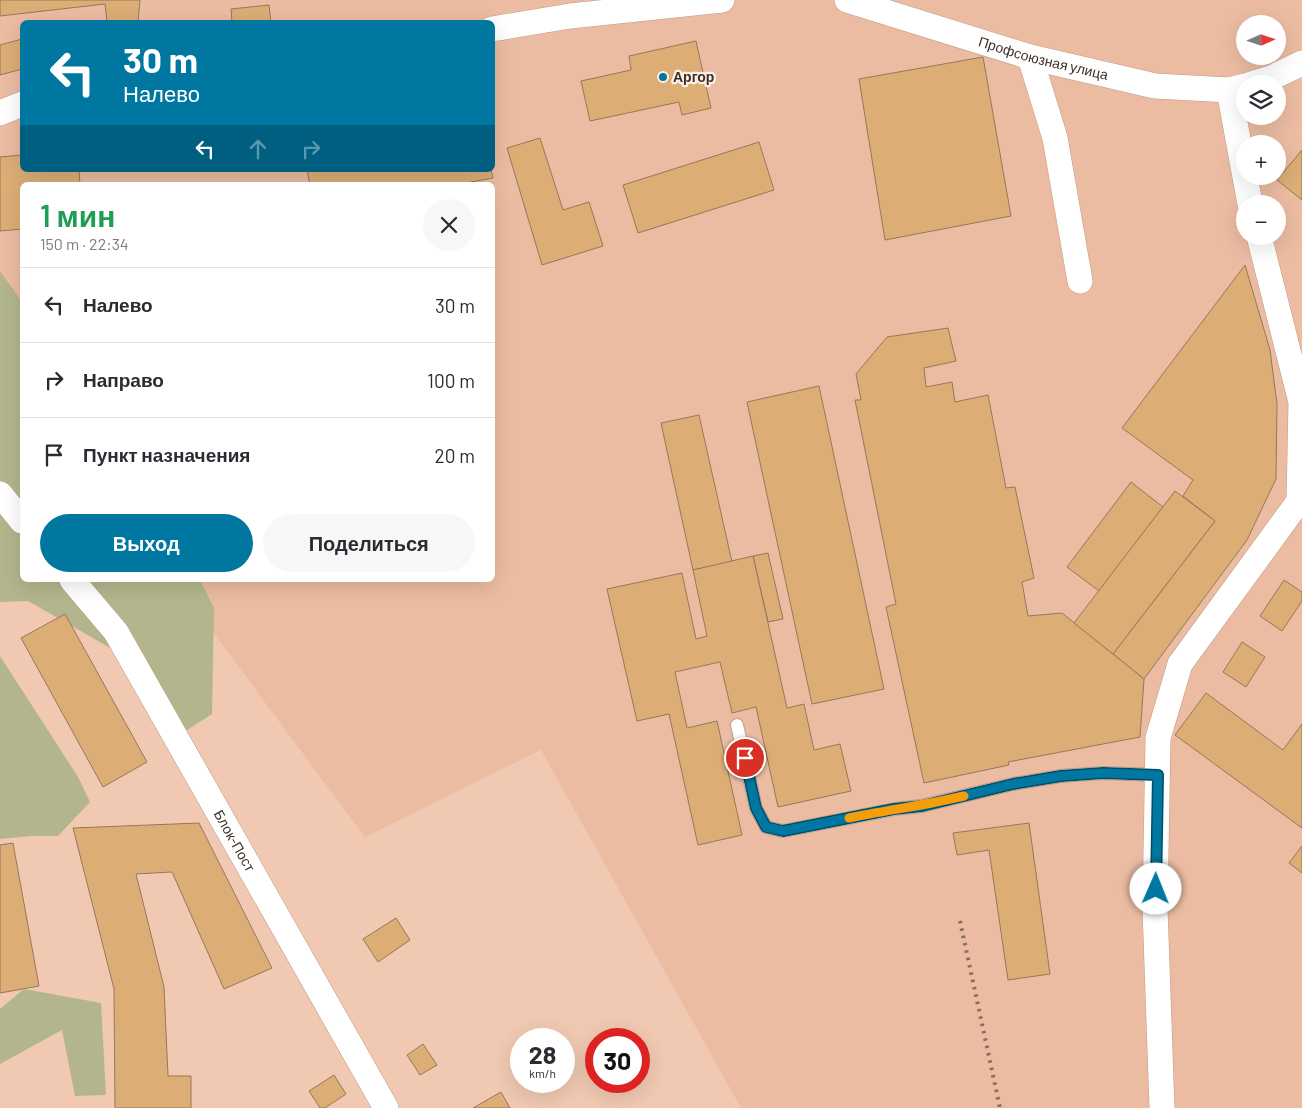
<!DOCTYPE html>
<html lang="ru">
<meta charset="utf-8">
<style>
:root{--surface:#fff;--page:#f7f7f7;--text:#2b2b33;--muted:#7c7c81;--line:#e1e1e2;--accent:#0077a0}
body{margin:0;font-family:Barlow,sans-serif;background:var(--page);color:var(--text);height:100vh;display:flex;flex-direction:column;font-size:19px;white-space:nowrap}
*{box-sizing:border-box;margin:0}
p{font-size:16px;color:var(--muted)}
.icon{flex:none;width:28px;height:28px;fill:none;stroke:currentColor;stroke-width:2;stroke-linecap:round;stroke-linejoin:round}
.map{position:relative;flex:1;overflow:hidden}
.details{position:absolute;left:20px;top:182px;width:475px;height:400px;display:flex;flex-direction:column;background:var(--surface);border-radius:8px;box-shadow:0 5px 20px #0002}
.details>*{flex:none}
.hud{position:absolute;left:20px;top:20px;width:475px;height:152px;border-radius:8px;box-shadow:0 5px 20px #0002;background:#0077a0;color:#fff;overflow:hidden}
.needle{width:32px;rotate:87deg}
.fabs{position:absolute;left:1236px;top:15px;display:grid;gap:10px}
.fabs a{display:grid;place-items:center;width:50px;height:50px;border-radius:50%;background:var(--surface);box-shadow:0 5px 20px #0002;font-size:25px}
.speed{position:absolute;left:510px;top:1028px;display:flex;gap:10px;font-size:25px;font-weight:700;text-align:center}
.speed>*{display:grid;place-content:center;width:65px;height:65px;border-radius:50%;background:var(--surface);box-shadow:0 5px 20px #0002;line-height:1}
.speed small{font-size:12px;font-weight:400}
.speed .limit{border:8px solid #d22;background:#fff;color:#111}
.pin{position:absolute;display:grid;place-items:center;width:42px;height:42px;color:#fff;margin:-21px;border:2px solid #fff;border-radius:50%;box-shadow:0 1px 5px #0007}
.me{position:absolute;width:55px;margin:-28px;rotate:1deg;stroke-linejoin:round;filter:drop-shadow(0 0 4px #0008)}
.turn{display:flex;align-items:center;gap:18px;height:105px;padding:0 20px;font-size:22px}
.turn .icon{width:65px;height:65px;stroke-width:2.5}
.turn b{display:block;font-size:35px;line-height:42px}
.lanes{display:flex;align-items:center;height:48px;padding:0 20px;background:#0003;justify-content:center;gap:25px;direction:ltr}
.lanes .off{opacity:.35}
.round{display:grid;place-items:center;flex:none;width:52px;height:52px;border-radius:26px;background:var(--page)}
.headline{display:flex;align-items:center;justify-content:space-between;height:85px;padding:0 20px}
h1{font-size:30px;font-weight:600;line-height:38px;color:#1e9e55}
.action{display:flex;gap:10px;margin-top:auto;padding:10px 20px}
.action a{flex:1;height:58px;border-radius:30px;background:var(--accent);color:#fff;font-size:20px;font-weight:600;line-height:58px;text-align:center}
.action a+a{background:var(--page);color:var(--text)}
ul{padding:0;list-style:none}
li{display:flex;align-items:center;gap:15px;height:75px;padding:0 20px;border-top:1px solid var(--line)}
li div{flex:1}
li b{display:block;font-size:19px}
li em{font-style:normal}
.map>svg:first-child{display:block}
.built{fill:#ebbca2;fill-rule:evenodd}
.green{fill:#b3b68c}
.building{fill:#dcae76;stroke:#93795a}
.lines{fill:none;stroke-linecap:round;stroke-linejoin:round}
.lane-casing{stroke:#c19b85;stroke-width:14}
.street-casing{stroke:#c19b85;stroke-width:26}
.lane{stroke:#fff;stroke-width:12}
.street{stroke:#fff;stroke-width:25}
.rail{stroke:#876e5f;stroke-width:4;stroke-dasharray:2.5 5;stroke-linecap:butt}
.route-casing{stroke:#004d68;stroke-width:12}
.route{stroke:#0077a0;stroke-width:9}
.slow{stroke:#f59e0b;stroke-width:9}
.poi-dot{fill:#0077a0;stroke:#fdf0e9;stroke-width:2}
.labels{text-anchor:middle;stroke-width:4.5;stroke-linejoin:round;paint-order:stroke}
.street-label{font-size:14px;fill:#3f3027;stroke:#fdf0e9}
.poi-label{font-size:14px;font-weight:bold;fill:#3f3027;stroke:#fdf0e9;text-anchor:start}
</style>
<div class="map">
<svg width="1302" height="1108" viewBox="0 0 1302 1108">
<rect width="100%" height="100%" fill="#f1c9b2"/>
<!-- built -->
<path class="built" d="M 0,0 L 1302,0 L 1302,1108 L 741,1108 L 541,750 L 365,837 L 174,580 L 492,580 L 492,185 L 22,185 L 22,375 L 0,345 ZM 22,22 L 492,22 L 492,170 L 22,170 ZM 1245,24 L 1278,24 L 1278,56 L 1245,56 ZM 1245,84 L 1278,84 L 1278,116 L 1245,116 ZM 1245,144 L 1278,144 L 1278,176 L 1245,176 ZM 1245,204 L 1278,204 L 1278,236 L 1245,236 Z"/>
<!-- green -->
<g class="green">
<path d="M 0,271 L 22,302 L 22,580 L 200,580 L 214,608 L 212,714 L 170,741 L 112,649 L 28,601 L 0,602 Z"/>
<path d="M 0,656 L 78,777 L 90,802 L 58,836 L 32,836 L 0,839 Z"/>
<path d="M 24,989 L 101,1003 L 106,1095 L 75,1096 L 62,1030 L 0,1064 L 0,1009 Z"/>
</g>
<!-- building -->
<g class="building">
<path d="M 0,0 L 140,0 L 138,22 L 107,22 L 105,4 L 0,16 Z"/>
<path d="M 269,5 L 271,22 L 232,22 L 231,9 Z"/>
<path d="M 22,39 L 22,69 L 0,75 L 0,45 Z"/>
<path d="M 696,41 L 711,108 L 682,115 L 679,102 L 590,121 L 581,81 L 631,70 L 629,56 Z"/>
<path d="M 983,57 L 1011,216 L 885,240 L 859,79 Z"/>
<path d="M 540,138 L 563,210 L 589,202 L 603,246 L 542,265 L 507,148 Z"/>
<path d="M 759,142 L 774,190 L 638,233 L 623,185 Z"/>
<path d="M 1302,150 L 1302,200 L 1277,180 Z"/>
<path d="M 22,155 L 22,170 L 79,170 L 80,185 L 22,185 L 22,229 L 0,231 L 0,157 Z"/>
<path d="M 307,170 L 491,170 L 493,178 L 455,185 L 310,185 Z"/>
<path d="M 1245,265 L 1270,350 L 1277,404 L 1276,479 L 1247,540 L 1144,679 L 1113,654 L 1215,521 L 1183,496 L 1193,480 L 1122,428 Z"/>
<path d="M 948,328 L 956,361 L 924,368 L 926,387 L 952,382 L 955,402 L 988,395 L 1006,488 L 1015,487 L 1034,578 L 1022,582 L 1028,616 L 1062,613 L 1144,679 L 1140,737 L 1008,762 L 1009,765 L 924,783 L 886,607 L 896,604 L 855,400 L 861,400 L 856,374 L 887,337 Z"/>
<path d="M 819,386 L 884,689 L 812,704 L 747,402 Z"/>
<path d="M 699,415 L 732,562 L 693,570 L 661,423 Z"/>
<path d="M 1131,482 L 1163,507 L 1099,591 L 1067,567 Z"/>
<path d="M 1175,491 L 1215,521 L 1113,654 L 1074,623 Z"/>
<path d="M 768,553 L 783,619 L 768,622 L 753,556 Z"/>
<path d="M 753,556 L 787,708 L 804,704 L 814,750 L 840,744 L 851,791 L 778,807 L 756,707 L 732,713 L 720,662 L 675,672 L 687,728 L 717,721 L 742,835 L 698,845 L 669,714 L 637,721 L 607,589 L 682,573 L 696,639 L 707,636 L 693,570 Z"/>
<path d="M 1284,580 L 1302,592 L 1302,601 L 1282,631 L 1260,616 Z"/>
<path d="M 65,614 L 147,762 L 103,787 L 21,638 Z"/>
<path d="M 1242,642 L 1265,657 L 1246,687 L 1223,672 Z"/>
<path d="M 1206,693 L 1283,750 L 1302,724 L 1302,828 L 1175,735 Z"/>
<path d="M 199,823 L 272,968 L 224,989 L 172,872 L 136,874 L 164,987 L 168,1076 L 191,1076 L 191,1108 L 115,1108 L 114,989 L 73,828 Z"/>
<path d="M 1029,823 L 1050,974 L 1008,980 L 989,850 L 957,855 L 953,833 Z"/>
<path d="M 13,843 L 39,986 L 0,993 L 0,845 Z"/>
<path d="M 1302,846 L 1302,873 L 1289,863 Z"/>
<path d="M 396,918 L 410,940 L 378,962 L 363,939 Z"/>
<path d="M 423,1044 L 437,1065 L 420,1075 L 407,1055 Z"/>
<path d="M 334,1075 L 346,1094 L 325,1108 L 320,1108 L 309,1091 Z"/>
<path d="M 501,1092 L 510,1108 L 473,1108 Z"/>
</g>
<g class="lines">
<defs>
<path id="lane" d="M 737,725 L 756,808 L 766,827 L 783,831 L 895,809 L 921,806 L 1013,784 L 1061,776 L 1103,773 L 1158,775"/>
<g id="street">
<path id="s1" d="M 847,0 L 1030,57 L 1155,86 L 1229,90 L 1245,86"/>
<path d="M 492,29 L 570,16 L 722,0"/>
<path d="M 1030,57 L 1055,138 L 1080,281"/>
<path d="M 1251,84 L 1271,78 L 1302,63"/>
<path d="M 1229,90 L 1250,204"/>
<path d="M 0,113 L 22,104"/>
<path d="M 0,494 L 22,521"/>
<path id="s2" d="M 72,580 L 116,632 L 386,1108"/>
<path d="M 1162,1108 L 1155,908 L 1158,738 L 1180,664 L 1299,501 L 1301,402 L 1259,236"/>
</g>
</defs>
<!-- lane casing -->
<use href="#lane" class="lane-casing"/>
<!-- street casing -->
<use href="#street" class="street-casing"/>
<!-- lane -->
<use href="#lane" class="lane"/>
<!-- street -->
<use href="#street" class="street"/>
<!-- rail -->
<path class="rail" d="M 960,921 L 1000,1108"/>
</g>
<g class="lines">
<defs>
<path id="route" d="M 745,758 L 756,808 L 766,827 L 783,831 L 894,809 L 922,806 L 1013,784 L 1061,776 L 1103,773 L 1158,775 L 1156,889"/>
</defs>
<!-- route casing -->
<use href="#route" class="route-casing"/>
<!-- route -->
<use href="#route" class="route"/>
<!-- slow -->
<path class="slow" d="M 849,818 C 888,810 926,805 964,796"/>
</g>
<!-- markers -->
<circle class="poi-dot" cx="663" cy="77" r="5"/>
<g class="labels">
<!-- street labels -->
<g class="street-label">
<text dy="5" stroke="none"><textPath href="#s1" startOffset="205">Профсоюзная улица</textPath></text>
<text dy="5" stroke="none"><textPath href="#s2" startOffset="308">Блок-Пост</textPath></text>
</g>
<!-- poi labels -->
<g class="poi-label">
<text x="673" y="82">Аргор</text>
</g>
</g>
</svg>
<div class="fabs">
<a><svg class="needle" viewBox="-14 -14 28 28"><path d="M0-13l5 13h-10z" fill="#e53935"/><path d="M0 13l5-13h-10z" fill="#7c7c81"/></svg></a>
<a><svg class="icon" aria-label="layers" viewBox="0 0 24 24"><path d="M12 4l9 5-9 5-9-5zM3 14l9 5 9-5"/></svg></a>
<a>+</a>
<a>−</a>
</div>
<div class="speed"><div>28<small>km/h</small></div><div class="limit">30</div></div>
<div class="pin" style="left:745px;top:758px;background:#d93025"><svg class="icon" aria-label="arrive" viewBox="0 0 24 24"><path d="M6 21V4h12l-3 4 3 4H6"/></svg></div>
<svg class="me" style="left:1156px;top:889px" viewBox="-20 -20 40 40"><circle r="19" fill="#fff"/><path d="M0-13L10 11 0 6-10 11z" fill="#0077a0"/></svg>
<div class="hud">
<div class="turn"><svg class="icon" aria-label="left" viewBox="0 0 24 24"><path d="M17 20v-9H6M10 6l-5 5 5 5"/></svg><div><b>30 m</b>Налево</div></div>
<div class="lanes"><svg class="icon" aria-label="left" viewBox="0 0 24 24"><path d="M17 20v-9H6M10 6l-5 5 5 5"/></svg><svg class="icon off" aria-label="ahead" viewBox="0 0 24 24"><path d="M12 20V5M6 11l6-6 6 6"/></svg><svg class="icon off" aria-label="right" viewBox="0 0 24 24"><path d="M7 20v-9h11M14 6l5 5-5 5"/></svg></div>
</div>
<section class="details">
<div class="headline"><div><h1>1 мин</h1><p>150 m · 22:34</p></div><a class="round"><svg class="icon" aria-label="close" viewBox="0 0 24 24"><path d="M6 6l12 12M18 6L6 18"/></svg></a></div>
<ul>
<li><svg class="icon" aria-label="left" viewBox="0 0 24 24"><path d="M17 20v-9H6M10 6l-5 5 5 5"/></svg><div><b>Налево</b></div><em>30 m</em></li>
<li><svg class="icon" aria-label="right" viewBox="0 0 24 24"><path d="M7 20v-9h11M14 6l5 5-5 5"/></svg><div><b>Направо</b></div><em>100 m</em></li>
<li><svg class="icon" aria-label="arrive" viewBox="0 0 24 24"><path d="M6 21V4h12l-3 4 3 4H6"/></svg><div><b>Пункт назначения</b></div><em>20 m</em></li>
</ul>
<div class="action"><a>Выход</a><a>Поделиться</a></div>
</section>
</div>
